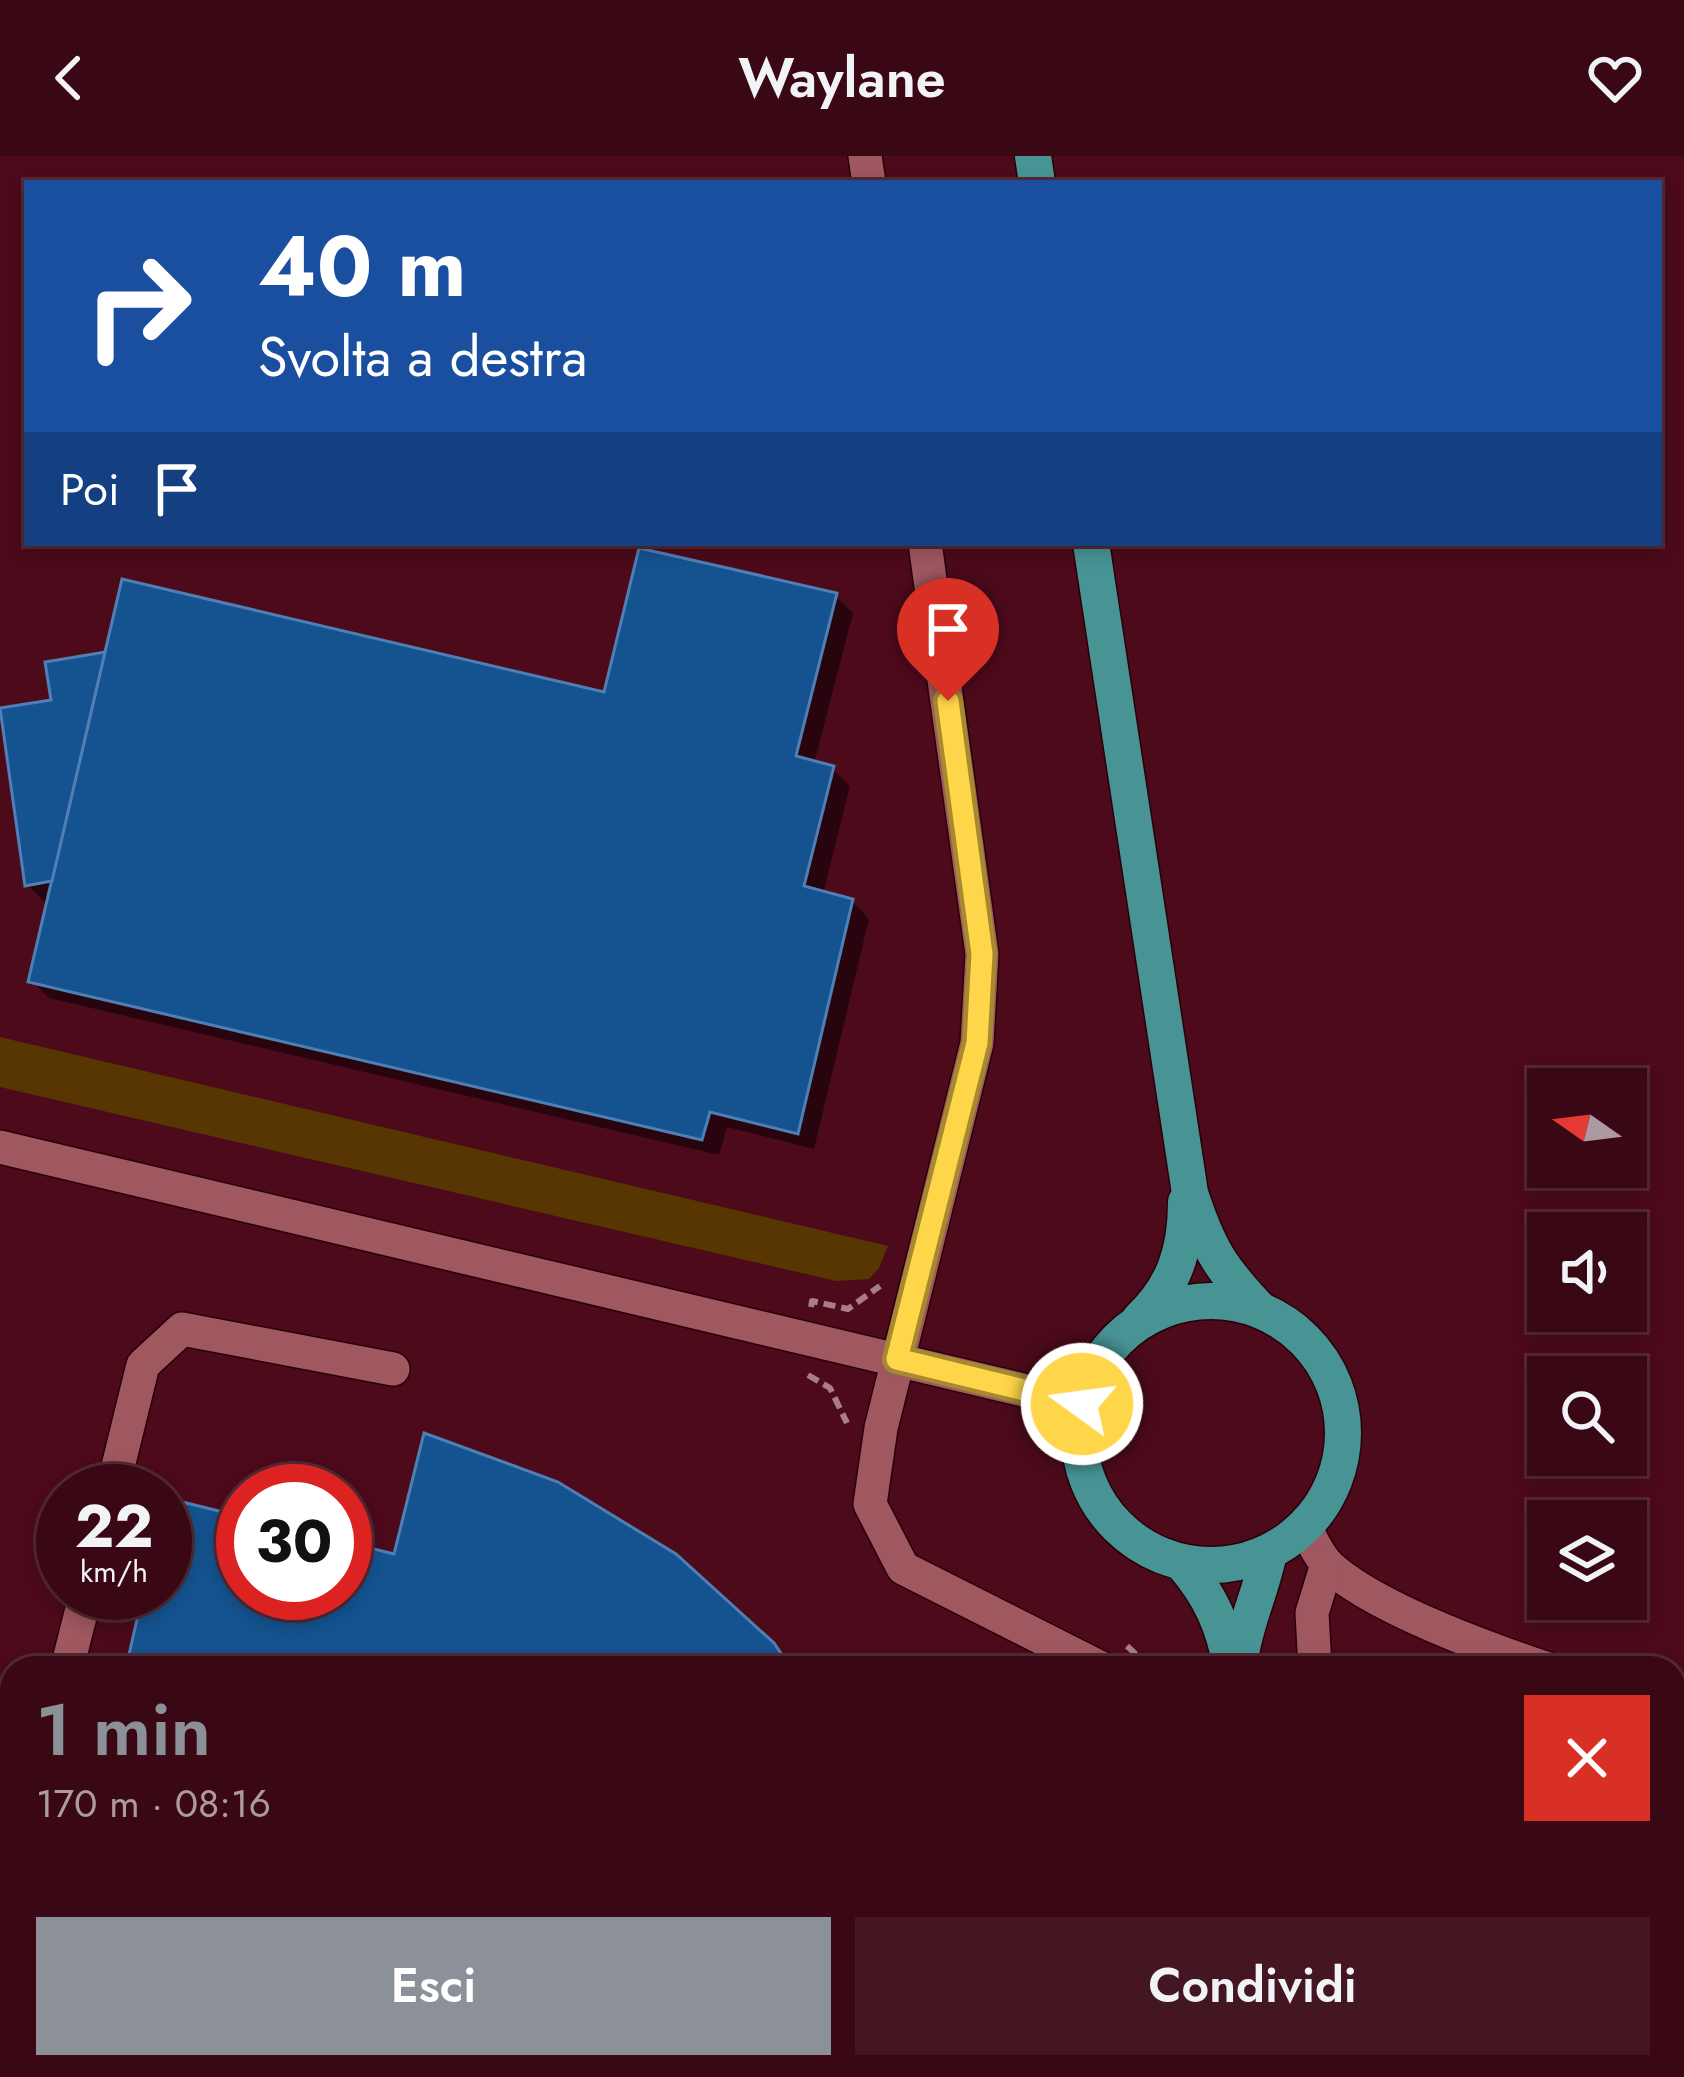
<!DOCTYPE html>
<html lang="it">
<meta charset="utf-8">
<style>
:root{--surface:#390814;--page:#441622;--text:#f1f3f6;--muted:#ab9aa0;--line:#532934;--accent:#8c9099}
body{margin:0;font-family:Jost,sans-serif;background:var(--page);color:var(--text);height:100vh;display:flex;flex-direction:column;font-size:45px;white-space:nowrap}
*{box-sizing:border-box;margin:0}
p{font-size:39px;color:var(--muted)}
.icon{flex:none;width:66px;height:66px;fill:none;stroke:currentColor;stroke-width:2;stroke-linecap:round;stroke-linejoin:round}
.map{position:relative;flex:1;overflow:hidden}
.side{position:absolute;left:0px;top:1500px;width:1686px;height:423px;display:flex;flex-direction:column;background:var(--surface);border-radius:36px 36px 0 0;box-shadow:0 6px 18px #0003,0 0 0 3px var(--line)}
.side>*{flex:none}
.banner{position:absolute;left:24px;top:24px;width:1638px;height:366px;border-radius:0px;box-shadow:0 6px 18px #0003,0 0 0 3px var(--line);background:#1a4fa0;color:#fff;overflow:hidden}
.needle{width:78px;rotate:284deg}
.fabs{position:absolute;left:1527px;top:912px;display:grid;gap:24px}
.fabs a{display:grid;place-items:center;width:120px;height:120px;border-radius:0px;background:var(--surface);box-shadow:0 6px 18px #0003,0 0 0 3px var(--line);font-size:60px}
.speed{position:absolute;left:36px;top:1308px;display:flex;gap:24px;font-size:60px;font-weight:700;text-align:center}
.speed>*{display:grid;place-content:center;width:156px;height:156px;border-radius:50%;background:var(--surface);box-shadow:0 6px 18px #0003,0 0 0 3px var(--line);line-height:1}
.speed small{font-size:30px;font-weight:400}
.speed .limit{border:18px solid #d22;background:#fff;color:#111}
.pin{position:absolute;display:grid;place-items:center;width:102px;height:102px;color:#fff;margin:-123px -51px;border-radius:50% 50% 50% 0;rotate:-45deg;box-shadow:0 0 12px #0007}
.pin .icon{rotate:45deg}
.me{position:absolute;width:132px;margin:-66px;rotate:284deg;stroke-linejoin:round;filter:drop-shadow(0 0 9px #0008)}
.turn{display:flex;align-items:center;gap:42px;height:252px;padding:0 36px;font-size:54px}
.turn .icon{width:156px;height:156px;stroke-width:2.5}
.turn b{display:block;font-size:84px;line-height:102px}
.then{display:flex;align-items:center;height:114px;padding:0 36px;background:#0003;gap:24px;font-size:45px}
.round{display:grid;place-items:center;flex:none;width:126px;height:126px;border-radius:0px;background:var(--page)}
.overview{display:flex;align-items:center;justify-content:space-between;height:204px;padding:0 36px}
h1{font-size:72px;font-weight:600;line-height:90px;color:var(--accent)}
.primary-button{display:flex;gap:24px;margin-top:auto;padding:24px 36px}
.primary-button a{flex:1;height:138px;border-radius:0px;background:var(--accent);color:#fff;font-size:48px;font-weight:600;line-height:138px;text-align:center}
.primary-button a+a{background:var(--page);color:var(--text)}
header{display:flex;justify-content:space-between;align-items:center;height:156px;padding:0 36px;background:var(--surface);font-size:54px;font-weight:600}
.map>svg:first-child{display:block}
.green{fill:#573601}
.shadow{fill:#0007}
.building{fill:#14538f;stroke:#507fb3;stroke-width:3}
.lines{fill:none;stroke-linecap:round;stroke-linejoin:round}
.minor-casing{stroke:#2a0008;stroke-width:36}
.major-casing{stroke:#2a0008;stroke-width:39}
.path{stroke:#aa7d86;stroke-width:6;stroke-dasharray:12 6;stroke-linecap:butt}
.minor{stroke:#9f5760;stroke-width:33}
.major{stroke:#489495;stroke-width:36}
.route-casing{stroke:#a68a30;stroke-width:30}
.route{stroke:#ffd54a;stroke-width:21}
</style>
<header><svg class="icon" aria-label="back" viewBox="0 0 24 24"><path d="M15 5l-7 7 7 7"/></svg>Waylane<svg class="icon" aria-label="heart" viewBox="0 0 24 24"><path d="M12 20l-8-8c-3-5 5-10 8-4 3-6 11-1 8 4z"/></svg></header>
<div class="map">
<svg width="1684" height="1921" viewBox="0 0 1684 1921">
<rect width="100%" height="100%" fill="#4c0a1b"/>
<!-- green -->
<path class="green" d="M 0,881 L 888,1090 L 879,1112 L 869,1123 L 836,1125 L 0,931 Z"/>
<!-- shadow -->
<g class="shadow">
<path d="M 835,440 L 853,457 L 814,608 L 832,613 L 850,630 L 823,738 L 852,745 L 869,763 L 814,993 L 727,971 L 719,999 L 49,842 L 32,825 L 50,745 L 45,746 L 27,729 L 606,540 Z"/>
<path d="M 275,1911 L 948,1911 L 949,1921 L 272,1921 Z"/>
</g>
<!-- building -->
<g class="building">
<path d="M 639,392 L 837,437 L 796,600 L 834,610 L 804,730 L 853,743 L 798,978 L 710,956 L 702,984 L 28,826 L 122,423 L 604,536 Z"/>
<path d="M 105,496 L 52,725 L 25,730 L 0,552 L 51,544 L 45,506 Z"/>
<path d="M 424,1277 L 558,1326 L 676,1398 L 774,1487 L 791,1512 L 126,1512 L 143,1437 L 165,1437 L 166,1342 L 243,1361 L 243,1437 L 345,1437 L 345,1386 L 394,1398 Z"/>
<path d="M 1674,1720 L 1684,1722 L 1684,1921 L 1397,1921 L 1383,1917 L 1384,1911 L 1674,1911 Z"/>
<path d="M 272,1911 L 934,1911 L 935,1921 L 269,1921 Z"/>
</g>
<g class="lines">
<defs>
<g id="minor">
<path d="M 865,0 L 869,27"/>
<path d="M 925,387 L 982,798 L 977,887 L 881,1272 L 870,1348 L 903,1412 L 1101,1512"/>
<path d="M 0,991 L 1082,1248"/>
<path d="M 112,1335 L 143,1209 L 182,1173 L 393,1213"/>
<path d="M 1305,1371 C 1312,1384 1319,1401 1330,1411 C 1376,1452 1486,1492 1545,1512"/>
<path d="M 67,1512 L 86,1437"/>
<path d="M 1315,1512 L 1312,1457 L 1327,1408"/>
<path d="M 1674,1558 L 1684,1565"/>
<path d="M 0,1779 L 12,1731"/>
<path d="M 0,1878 L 12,1881"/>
<path d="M 129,1911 L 168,1921"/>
<path d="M 1125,1921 L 1126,1911"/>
<path d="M 1287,1921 L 1288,1911"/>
</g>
<g id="major">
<path d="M 1033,0 L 1037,27"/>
<path d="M 1091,387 L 1190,1037 C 1208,1092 1220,1112 1260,1154"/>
<circle cx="1211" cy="1277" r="132"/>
<path d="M 1140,1163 C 1174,1131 1186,1094 1186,1046"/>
<path d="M 1183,1408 C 1210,1439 1224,1470 1231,1511"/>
<path d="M 1239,1512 C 1243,1471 1261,1436 1269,1397"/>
<path d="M 1207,1921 L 1208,1911"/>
</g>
</defs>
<!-- minor casing -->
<use href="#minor" class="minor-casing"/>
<!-- major casing -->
<use href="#major" class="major-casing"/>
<!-- path -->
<g class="path">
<path d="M 811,1151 L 812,1145 L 848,1153 L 880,1130"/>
<path d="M 808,1219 L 830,1232 L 847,1267"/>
<path d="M 1127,1490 L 1151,1512"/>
</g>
<!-- minor -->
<use href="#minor" class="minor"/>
<!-- major -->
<use href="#major" class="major"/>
</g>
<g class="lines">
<defs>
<path id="route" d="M 948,545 L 982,798 L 977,887 L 897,1203 L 1082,1248"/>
</defs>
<!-- route casing -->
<use href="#route" class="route-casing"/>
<!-- route -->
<use href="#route" class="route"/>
</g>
</svg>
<div class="fabs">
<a><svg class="needle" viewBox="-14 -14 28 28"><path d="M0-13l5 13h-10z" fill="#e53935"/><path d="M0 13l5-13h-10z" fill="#ab9aa0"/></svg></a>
<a><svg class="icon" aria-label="sound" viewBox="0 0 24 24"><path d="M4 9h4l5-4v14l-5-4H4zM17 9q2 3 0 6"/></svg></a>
<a><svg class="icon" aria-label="search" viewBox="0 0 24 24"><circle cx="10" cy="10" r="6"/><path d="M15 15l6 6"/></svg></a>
<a><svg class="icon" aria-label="layers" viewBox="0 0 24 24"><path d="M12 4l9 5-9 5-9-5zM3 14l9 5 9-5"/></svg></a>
</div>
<div class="speed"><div>22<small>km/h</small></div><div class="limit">30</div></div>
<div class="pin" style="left:948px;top:545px;background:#d93025"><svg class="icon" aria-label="arrive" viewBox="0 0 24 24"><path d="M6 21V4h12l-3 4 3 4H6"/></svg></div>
<svg class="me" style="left:1082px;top:1248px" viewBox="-20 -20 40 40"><circle r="17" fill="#ffd54a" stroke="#fff" stroke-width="3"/><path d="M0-11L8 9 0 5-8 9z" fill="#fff"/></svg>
<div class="banner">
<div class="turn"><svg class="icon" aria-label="right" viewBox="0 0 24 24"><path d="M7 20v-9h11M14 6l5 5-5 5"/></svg><div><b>40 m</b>Svolta a destra</div></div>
<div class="then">Poi<svg class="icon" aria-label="arrive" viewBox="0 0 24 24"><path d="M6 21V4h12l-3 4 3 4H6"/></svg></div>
</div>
<section class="side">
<div class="overview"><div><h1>1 min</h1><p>170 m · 08:16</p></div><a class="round" style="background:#d93025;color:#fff"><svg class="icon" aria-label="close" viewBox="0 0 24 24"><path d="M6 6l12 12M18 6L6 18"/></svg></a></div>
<div class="primary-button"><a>Esci</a><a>Condividi</a></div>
</section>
</div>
